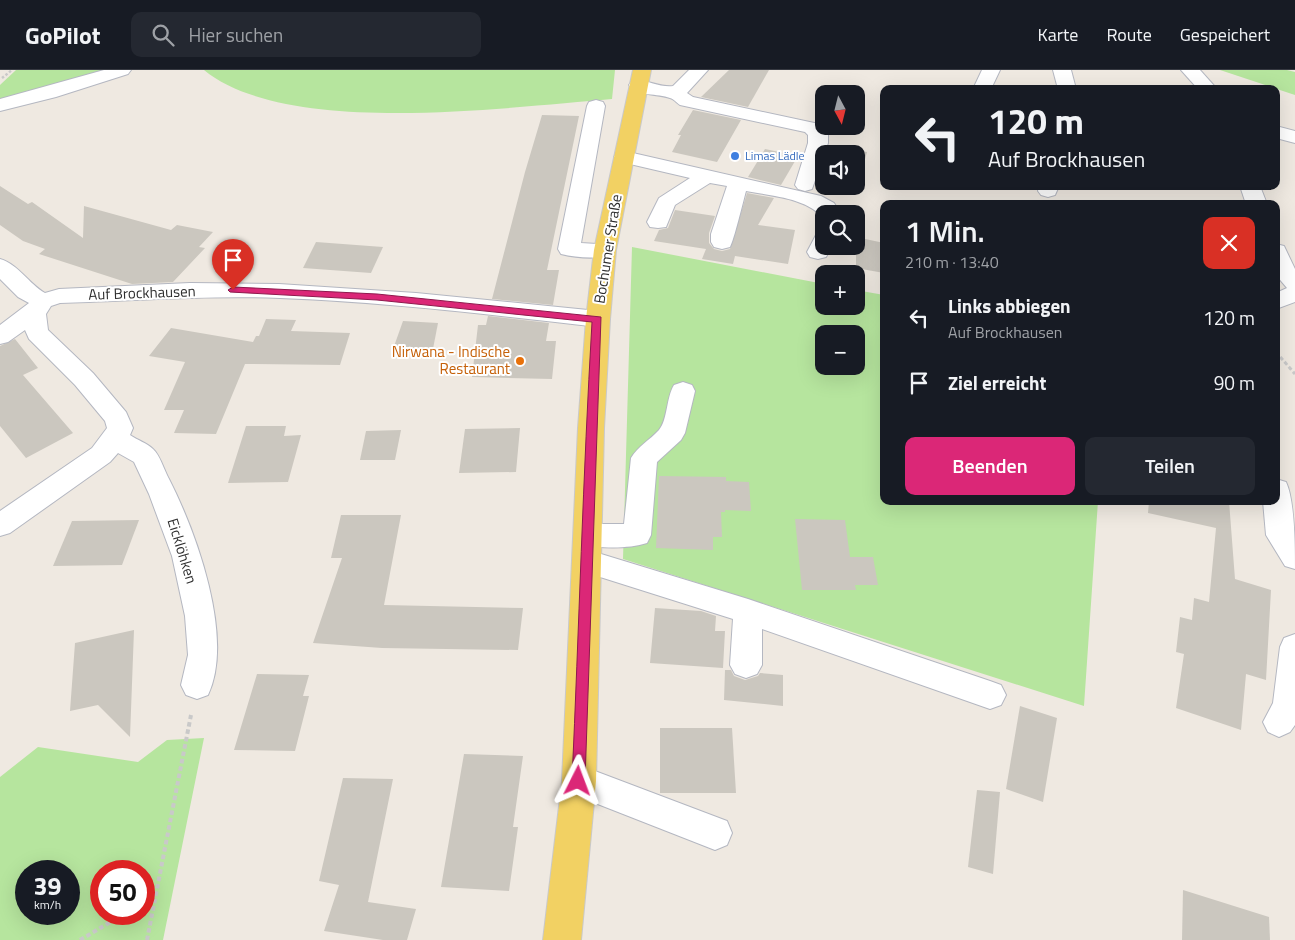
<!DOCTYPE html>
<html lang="de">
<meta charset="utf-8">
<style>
:root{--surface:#171b24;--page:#242831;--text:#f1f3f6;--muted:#9ea1a6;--line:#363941;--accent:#db2777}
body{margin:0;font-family:"Titillium Web",sans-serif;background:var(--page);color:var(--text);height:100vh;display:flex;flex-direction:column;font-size:19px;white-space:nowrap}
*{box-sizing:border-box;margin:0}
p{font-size:16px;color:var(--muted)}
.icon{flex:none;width:28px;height:28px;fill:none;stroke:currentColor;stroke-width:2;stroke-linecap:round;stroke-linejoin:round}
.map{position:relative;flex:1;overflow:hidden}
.drawer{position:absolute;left:880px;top:130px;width:400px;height:305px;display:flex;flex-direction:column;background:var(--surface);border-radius:10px;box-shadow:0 5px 20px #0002}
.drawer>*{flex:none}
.hud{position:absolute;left:880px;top:15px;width:400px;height:105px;border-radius:10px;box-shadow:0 5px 20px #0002;background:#171b24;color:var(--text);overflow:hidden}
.needle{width:32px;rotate:173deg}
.controls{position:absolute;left:815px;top:15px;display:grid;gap:10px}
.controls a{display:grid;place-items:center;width:50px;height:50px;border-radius:10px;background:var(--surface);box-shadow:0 5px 20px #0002;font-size:25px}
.speed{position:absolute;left:15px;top:790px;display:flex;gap:10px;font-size:25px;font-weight:700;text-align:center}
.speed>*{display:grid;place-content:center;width:65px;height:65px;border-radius:50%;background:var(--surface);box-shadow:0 5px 20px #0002;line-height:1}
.speed small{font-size:12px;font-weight:400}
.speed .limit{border:8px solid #d22;background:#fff;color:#111}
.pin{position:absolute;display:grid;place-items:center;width:42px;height:42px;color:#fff;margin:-51px -21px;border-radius:50% 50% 50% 0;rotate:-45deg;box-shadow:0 0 5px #0007}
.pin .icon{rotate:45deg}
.me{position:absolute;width:55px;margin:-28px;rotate:3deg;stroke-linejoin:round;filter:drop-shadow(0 0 4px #0008)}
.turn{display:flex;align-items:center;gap:18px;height:105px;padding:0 25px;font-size:22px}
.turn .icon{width:65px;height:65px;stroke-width:2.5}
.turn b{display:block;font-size:35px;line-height:42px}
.round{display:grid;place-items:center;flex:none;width:52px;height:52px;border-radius:10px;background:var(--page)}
.headline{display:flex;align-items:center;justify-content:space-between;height:85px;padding:0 25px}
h1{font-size:30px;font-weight:600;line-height:38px}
.primary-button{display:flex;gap:10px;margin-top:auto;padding:10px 25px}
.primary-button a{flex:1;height:58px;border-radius:10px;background:var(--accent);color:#fff;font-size:20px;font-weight:600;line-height:58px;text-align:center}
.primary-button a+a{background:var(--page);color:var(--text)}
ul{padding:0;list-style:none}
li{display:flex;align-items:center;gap:15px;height:65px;padding:0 25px}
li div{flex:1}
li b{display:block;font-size:19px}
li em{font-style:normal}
header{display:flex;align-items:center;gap:30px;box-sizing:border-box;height:70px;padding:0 25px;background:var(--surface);border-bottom:1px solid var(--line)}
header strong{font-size:24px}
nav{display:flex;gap:28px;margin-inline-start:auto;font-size:18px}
.search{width:350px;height:45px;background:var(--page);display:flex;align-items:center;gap:12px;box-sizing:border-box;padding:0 18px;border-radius:10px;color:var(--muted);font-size:19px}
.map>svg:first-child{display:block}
.green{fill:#b6e59e;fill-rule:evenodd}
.building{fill:#cbc7bf}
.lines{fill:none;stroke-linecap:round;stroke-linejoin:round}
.minor-casing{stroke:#b4b7c1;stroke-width:2}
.major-casing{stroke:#c9c9c9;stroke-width:2}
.path-far2{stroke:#c9c9c9;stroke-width:2.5;stroke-dasharray:2.5 2;stroke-linecap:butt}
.path-far1{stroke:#c9c9c9;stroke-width:3;stroke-dasharray:4 2.5;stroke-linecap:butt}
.path{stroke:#c9c9c9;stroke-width:4;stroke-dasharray:4.5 3;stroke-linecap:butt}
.minor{fill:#fff;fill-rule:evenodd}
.major{fill:#f2d163;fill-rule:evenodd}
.route{fill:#db2777;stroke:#8e194d}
.shop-dot{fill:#3f7fe0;stroke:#fff;stroke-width:2}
.food-dot{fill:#e8710a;stroke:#fff;stroke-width:2}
.labels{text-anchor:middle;stroke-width:4;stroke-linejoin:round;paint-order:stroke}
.far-shop-label{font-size:12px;fill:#366cbe;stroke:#fff;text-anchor:start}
.street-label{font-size:15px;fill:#2e2e2e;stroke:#fff}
.food-label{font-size:15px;fill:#c56008;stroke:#fff;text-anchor:end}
</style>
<header>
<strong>GoPilot</strong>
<div class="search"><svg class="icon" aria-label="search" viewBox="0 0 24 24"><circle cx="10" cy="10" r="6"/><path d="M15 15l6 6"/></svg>Hier suchen</div>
<nav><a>Karte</a><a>Route</a><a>Gespeichert</a></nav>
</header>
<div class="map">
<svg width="1295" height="870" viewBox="0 0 1295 870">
<rect width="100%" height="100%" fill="#efe9e1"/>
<!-- green -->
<g class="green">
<path d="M 16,0 L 113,0 L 0,32 L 0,15 Z"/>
<path d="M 204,0 L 615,0 L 612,29 C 508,37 287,68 204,0 Z"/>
<path d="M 1220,0 L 1287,0 L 1295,2 L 1295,25 Z"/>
<path d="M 632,177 L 824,214 L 824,236 L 856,236 L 856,220 L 884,225 L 884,431 L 1098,431 L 1084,636 L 623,489 ZM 824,264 L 856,264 L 856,296 L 824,296 Z"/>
<path d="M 204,668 L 163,870 L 0,870 L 0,707 L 38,677 L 138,692 L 167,670 ZM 26,801 L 69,801 L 69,844 L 26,844 ZM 101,801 L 144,801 L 144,844 L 101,844 Z"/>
</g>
<!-- building -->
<g class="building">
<path d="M 729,0 L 769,0 L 748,37 L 701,27 Z"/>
<path d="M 693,40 L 741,50 L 717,92 L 672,82 L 681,65 L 678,65 Z"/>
<path d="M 542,45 L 579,46 L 547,200 L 559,200 L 553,235 L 492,229 L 525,102 Z"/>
<path d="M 832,77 L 867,82 L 857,118 L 846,116 L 856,116 L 856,84 L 830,84 Z"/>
<path d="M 765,79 L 798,86 L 781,115 L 748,107 Z"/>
<path d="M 0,116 L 28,134 L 32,132 L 83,168 L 84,136 L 171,160 L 177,155 L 213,162 L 199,177 L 205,178 L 173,212 L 132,214 L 39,184 L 45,179 L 23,171 L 0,155 Z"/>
<path d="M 747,123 L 774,128 L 758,155 L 795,160 L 788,194 L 735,186 L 733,194 L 702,189 L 706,179 L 654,171 L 659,160 L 668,158 L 675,140 L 715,146 L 709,163 L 709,173 L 714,179 L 722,181 L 730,179 Z"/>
<path d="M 856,167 L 884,173 L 884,203 L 856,198 Z"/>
<path d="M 316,172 L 383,177 L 371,203 L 303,198 Z"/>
<path d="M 488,246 L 549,253 L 546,271 L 556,271 L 552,309 L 472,307 L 478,255 L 486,255 Z"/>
<path d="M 266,249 L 296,250 L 291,261 L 350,263 L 340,295 L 245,294 L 216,364 L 174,363 L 184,340 L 164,340 L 185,292 L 149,286 L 171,258 L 253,272 L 256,266 L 259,266 Z"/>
<path d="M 403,251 L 438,253 L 432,284 L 392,282 Z"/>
<path d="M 15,269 L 38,298 L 23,305 L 73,363 L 26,388 L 0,356 L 0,276 Z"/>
<path d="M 246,356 L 286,356 L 284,366 L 301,365 L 288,412 L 228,413 Z"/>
<path d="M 520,358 L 516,402 L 459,403 L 465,359 Z"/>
<path d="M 401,360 L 395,390 L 360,390 L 366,361 Z"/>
<path d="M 659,406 L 726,407 L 726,411 L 749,412 L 751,441 L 725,440 L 725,442 L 721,442 L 722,467 L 713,467 L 713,480 L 656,478 Z"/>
<path d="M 1149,431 L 1229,431 L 1235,509 L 1271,520 L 1266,610 L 1246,604 L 1241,660 L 1176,638 L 1184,584 L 1176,582 L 1180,547 L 1192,550 L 1194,528 L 1209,532 L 1216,458 L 1148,443 Z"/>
<path d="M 341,445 L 401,445 L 384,535 L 523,538 L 518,580 L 382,578 L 313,573 L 342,488 L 331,488 Z"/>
<path d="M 795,449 L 845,450 L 850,487 L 873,487 L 878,515 L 855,515 L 856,520 L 802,520 Z"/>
<path d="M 139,450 L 122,495 L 53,496 L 72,451 Z"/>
<path d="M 655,538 L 701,541 L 716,546 L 715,561 L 725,561 L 723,598 L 650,593 Z"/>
<path d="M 134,560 L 130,667 L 98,635 L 70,641 L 75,573 Z"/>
<path d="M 725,600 L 731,600 L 734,606 L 745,610 L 758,606 L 760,603 L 783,605 L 783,636 L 724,630 Z"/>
<path d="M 257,604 L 309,605 L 303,626 L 309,626 L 295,681 L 234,680 Z"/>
<path d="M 1020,636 L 1057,648 L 1043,732 L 1006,719 Z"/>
<path d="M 660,658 L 732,658 L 736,723 L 660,723 Z"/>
<path d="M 464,684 L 523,686 L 513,757 L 518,757 L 509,821 L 441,817 Z"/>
<path d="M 343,708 L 393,709 L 368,832 L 416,839 L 407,870 L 383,870 L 324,861 L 339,815 L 319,811 Z"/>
<path d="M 977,720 L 1000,722 L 993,804 L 968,797 Z"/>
<path d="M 1183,820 L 1269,847 L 1270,870 L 1182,870 Z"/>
</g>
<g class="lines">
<defs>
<g id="minor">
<path d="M 104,0 L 131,0 L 128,4 L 56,27 L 0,41 L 0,29 Z"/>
<path d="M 689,0 L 708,0 L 687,23 L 693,27 L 819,54 L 828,64 L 828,73 L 812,119 L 805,121 L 798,119 L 795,115 L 808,73 L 808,65 L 805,62 L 680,35 C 677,33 674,29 670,28 C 658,23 637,27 629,15 L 632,11 C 645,8 659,18 673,16 Z"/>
<path d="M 982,0 L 1000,0 L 991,19 L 973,19 Z"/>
<path d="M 1053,0 L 1071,0 L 1076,19 L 1058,19 Z"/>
<path d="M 1181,0 L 1200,0 L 1217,19 L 1198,19 Z"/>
<path d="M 596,30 L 603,32 L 605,36 L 581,173 L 613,175 L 616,180 L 613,185 C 597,189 577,188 561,184 L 558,179 L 587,36 L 589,32 Z"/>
<path d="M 1276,56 L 1295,61 L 1295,73 L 1276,68 Z"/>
<path d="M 624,81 L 821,126 L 834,133 L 841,144 L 824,144 L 824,149 C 808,128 771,126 746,121 C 743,132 734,170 730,177 L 722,179 L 714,177 L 711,172 L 711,164 L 727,116 L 710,113 L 675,135 L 666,157 L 658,158 L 650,157 L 647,152 L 659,128 L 690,108 L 617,91 L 614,87 L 617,83 Z"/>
<path d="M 1039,116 L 1059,116 L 1055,125 L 1048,127 L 1041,125 L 1038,121 Z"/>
<path d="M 1240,116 L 1260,116 L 1267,134 L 1246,134 Z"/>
<path d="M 824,164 L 824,176 L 832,176 L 826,187 L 818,189 L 810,187 L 807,182 L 816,165 Z"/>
<path d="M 1276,174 L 1284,176 L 1295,199 L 1295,232 L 1276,239 L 1276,223 L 1287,218 L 1276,205 Z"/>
<path d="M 0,189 C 18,194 29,214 45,223 L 59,219 L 190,213 L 279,214 L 416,223 L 598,241 L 606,244 L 610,249 L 606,254 L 598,257 C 492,245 387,232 280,228 C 207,225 134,231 60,233 L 51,236 L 46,244 L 48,260 L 93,303 L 126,342 L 133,358 L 130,365 C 137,370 147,373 153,379 C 160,385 164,400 169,409 C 196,462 235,568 208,625 L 197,629 L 186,625 L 181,615 L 188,585 L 185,546 L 172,486 L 149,424 L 134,392 L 118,383 L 110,392 L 10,463 L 0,466 L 0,441 L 92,378 L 107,358 L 105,351 L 75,315 L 29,269 L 25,260 L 8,272 L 0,274 L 0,255 L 29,233 L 18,227 L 0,209 Z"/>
<path d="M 683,312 L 692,315 L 695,321 L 685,363 L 681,370 L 657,392 L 651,465 L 647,473 C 628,479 598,479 579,473 L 575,465 L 579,457 L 589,454 L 624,454 L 631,388 C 638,376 650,370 659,360 C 668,349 666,328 674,315 Z"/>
<path d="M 1276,409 L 1286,412 C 1295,431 1295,477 1295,499 L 1285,496 L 1266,465 L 1263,431 L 1276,431 Z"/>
<path d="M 588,480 L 748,529 L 990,611 L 1001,615 L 1006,625 L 1001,635 L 990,639 L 762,559 L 762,595 L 757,604 L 746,608 L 735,604 L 730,595 L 733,549 L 578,500 L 574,492 L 578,484 Z"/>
<path d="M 1295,564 L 1295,655 L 1290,662 L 1279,667 L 1268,662 L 1263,652 L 1273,633 L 1280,577 L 1284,568 Z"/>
<path d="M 579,695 L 727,751 L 732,763 L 727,775 L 715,780 L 567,722 L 562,711 L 567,700 Z"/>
</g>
<path id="major" d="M 633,0 L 651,0 L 616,180 L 610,249 L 604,358 L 596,711 L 581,870 L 543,870 L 562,711 L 578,358 L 586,249 L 594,180 Z"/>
</defs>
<!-- minor casing -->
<use href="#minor" class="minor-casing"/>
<!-- major casing -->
<use href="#major" class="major-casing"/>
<!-- path-far2 -->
<path class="path-far2" d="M 2,8 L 12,0"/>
<!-- path-far1 -->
<path class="path-far1" d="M 1276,282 L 1295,304"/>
<!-- path -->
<g class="path">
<path d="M 144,832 L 156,825"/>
<path d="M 80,870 L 124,844"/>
<path d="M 147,870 L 191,645"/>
</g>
<!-- minor -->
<use href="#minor" class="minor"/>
<!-- major -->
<use href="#major" class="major"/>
</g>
<!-- route -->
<path class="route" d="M 233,217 L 377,224 L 601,247 L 585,711 L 583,716 L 578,718 L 574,716 L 572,711 C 579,558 583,405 592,252 L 377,230 L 230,222 L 228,220 Z"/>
<!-- markers -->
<circle class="shop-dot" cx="735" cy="86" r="5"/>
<circle class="food-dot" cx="520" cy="291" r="5"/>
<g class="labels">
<!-- far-shop labels -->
<g class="far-shop-label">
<text x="745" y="90">Limas Lädle</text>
</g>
<!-- street labels -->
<g class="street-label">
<text transform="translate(608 179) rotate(-81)" y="5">Bochumer Straße</text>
<text transform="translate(142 223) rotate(-2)" y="5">Auf Brockhausen</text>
<text transform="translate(182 481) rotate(73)" y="5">Eicklöhken</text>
</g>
<!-- food labels -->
<g class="food-label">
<text x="510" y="287">Nirwana - Indische<tspan x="510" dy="17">Restaurant</tspan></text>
</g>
</g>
</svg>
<div class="controls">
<a><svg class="needle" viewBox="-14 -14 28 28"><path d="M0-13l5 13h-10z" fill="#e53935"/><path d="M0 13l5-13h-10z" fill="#9ea1a6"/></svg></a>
<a><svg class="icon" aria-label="sound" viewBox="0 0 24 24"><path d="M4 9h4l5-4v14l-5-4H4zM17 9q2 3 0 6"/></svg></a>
<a><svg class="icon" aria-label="search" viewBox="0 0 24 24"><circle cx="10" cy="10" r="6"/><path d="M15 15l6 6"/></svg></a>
<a>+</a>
<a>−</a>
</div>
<div class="speed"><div>39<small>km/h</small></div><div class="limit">50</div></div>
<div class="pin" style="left:233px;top:220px;background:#d93025"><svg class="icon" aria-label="arrive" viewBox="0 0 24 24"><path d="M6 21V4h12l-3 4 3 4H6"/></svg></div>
<svg class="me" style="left:578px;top:711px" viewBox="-20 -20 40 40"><path d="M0-17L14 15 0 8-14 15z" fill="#db2777" stroke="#fff" stroke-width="4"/></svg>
<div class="hud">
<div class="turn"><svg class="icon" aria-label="left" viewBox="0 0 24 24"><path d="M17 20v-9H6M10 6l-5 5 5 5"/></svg><div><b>120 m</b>Auf Brockhausen</div></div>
</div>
<section class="drawer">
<div class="headline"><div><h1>1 Min.</h1><p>210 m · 13:40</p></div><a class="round" style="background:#d93025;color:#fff"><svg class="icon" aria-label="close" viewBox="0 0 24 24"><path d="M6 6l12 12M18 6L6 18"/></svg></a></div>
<ul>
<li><svg class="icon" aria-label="left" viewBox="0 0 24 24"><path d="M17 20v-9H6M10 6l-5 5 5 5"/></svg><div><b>Links abbiegen</b><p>Auf Brockhausen</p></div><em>120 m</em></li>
<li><svg class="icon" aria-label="arrive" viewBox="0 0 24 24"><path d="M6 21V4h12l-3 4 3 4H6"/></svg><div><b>Ziel erreicht</b></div><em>90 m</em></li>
</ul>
<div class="primary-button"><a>Beenden</a><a>Teilen</a></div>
</section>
</div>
